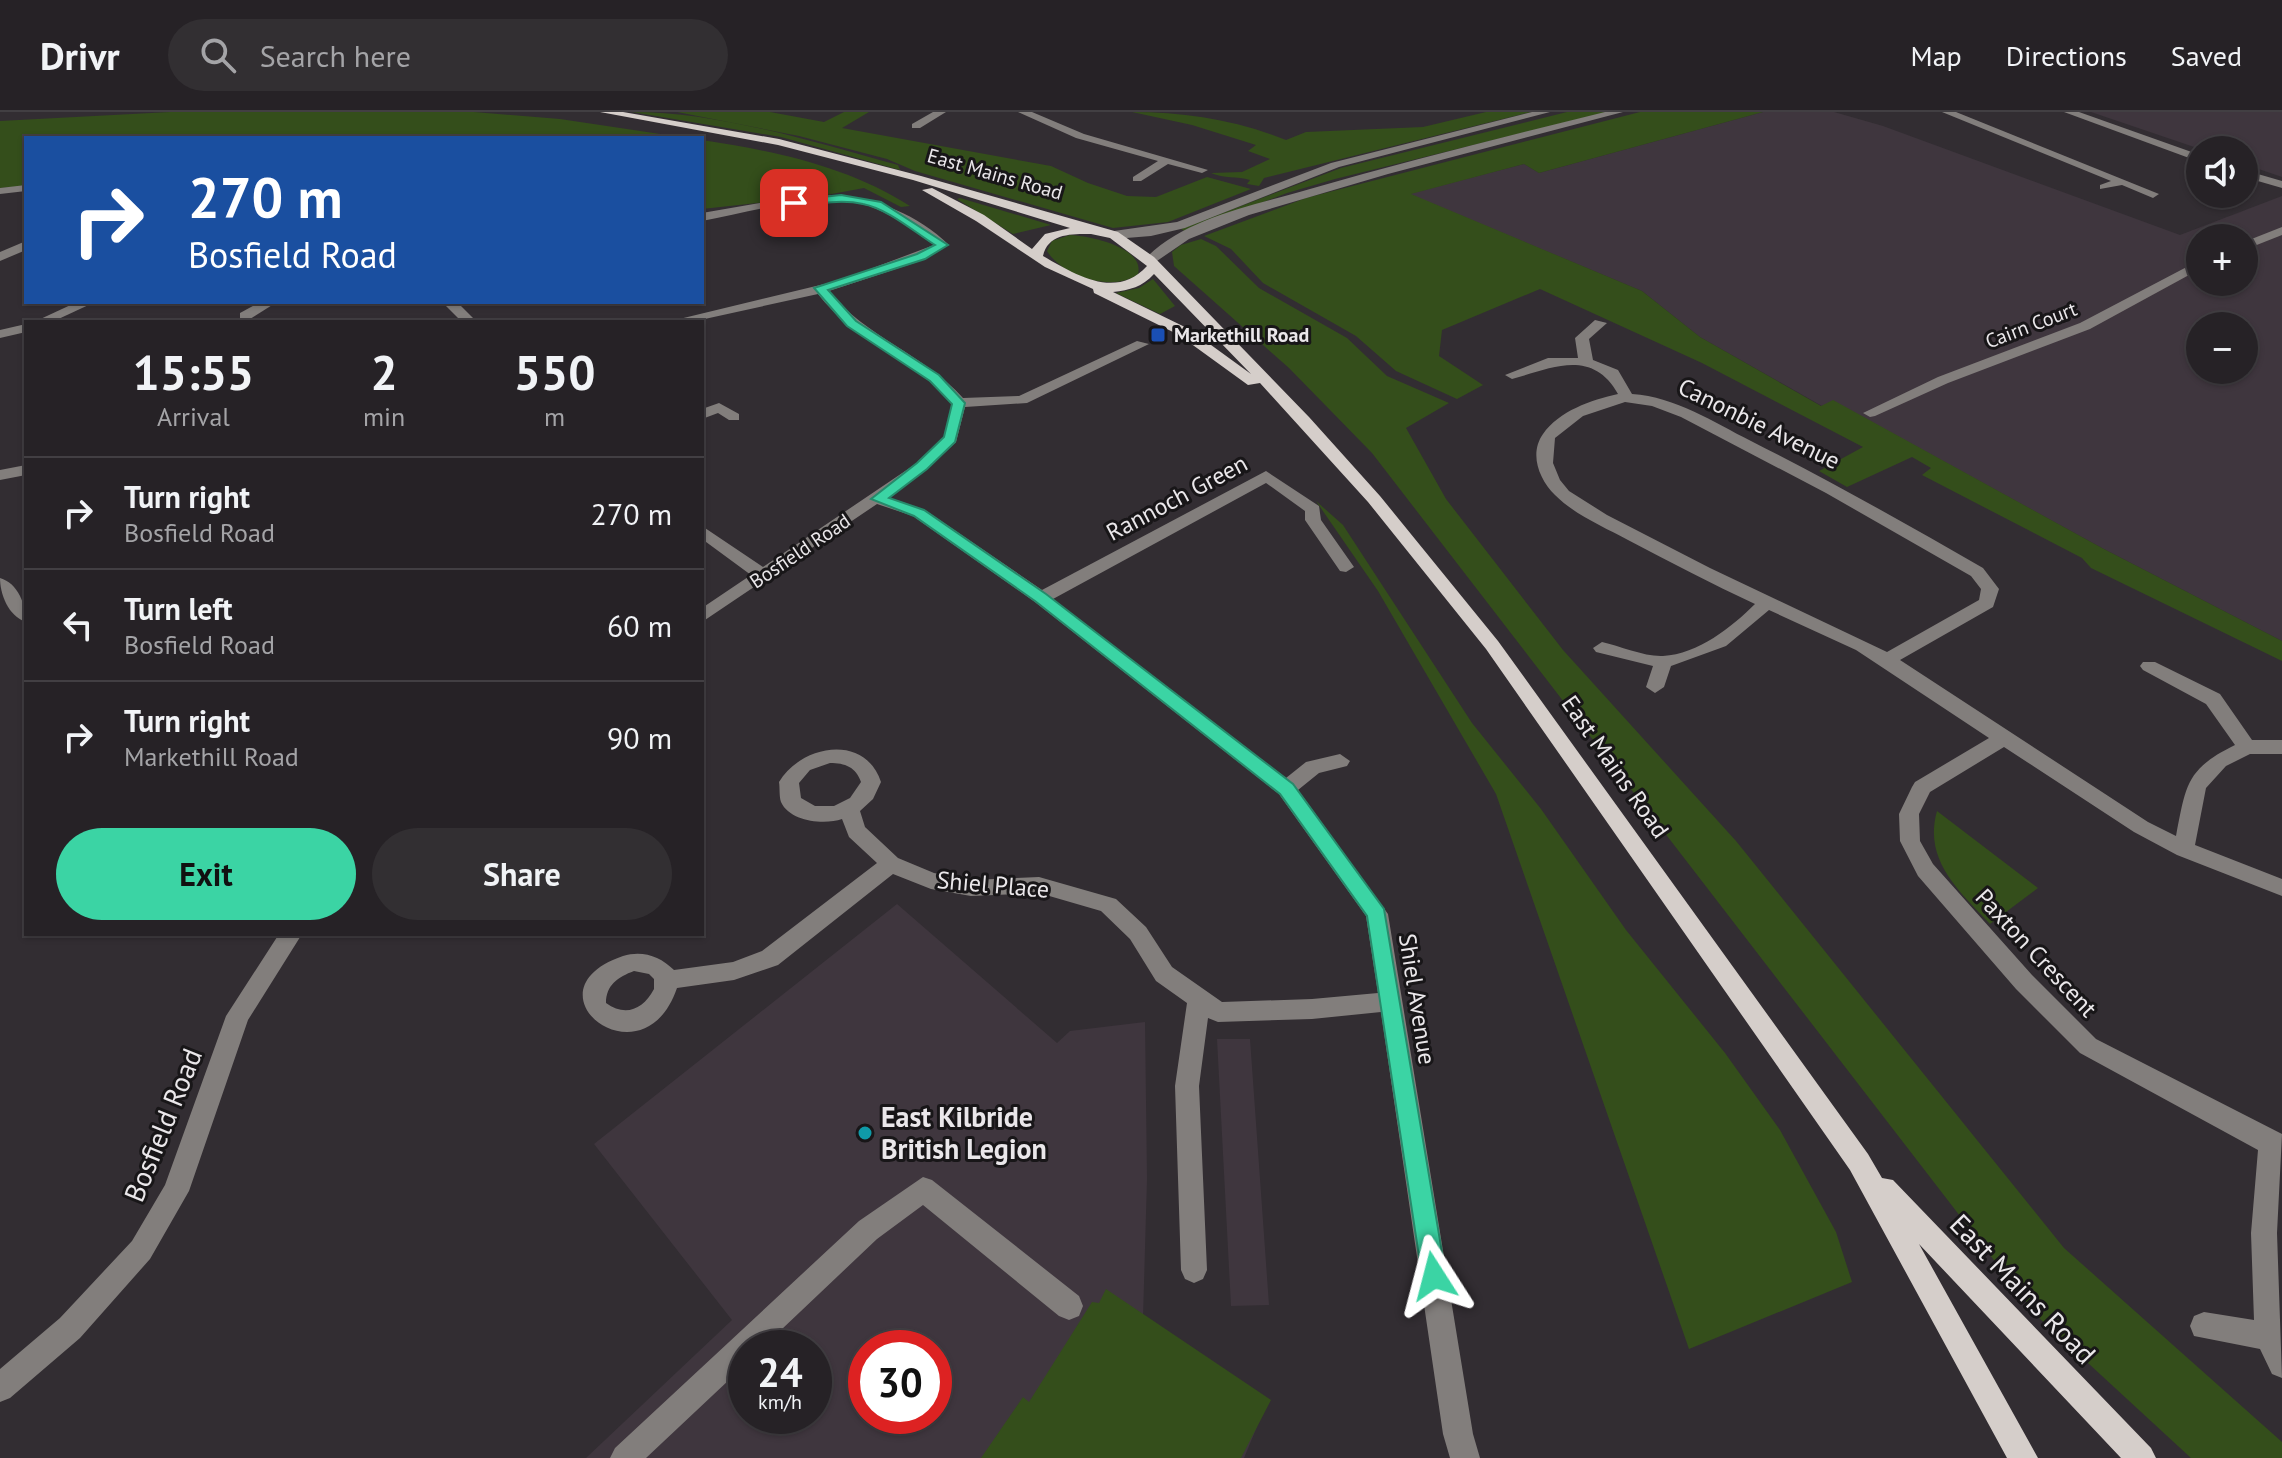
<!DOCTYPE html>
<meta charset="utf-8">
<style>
:root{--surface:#262226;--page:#322f32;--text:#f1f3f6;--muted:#a4a4a7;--line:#423f43;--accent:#3bd4a4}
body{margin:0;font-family:"PT Sans",sans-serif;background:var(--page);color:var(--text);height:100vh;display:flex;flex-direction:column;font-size:30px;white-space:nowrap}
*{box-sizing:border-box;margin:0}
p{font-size:26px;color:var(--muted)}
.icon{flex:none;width:44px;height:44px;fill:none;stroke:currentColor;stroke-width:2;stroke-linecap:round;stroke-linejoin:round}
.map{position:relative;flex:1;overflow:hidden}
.drawer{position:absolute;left:24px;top:208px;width:680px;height:616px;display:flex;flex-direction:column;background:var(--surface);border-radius:0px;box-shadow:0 2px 6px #0004,0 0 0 2px var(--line)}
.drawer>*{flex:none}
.guide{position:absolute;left:24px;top:24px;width:680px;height:168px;border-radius:0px;box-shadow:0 2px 6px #0004,0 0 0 2px var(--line);background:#1a4fa0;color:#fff;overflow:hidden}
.buttons{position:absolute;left:2186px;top:24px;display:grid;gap:16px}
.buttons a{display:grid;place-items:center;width:72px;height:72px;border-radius:50%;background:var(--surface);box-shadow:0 2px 6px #0004,0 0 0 2px var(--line);font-size:40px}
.speed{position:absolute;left:728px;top:1218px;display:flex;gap:16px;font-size:40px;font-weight:700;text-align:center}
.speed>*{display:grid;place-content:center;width:104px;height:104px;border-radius:50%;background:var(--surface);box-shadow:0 2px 6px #0004,0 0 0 2px var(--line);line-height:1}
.speed small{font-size:20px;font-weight:400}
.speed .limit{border:12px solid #d22;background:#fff;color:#111}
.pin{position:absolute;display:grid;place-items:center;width:68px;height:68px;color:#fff;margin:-34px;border-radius:16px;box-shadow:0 4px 12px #0006}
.me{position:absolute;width:88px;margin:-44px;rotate:351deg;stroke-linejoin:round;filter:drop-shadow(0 0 6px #0008)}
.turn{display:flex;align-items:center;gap:28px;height:168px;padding:0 32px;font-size:36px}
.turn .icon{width:104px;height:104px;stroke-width:2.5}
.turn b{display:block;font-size:56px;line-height:68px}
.eta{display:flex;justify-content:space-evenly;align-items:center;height:136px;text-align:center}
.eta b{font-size:48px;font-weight:700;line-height:56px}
.action{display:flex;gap:16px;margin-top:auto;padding:16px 32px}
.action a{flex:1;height:92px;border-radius:48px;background:var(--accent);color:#111;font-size:32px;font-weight:700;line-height:92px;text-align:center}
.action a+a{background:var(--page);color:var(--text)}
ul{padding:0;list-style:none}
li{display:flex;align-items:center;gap:24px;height:112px;padding:0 32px;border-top:2px solid var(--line)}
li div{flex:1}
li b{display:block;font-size:30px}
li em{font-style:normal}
header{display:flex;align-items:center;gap:48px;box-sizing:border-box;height:112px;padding:0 40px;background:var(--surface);border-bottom:2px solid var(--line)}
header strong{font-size:38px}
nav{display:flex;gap:44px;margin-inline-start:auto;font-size:28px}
.search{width:560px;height:72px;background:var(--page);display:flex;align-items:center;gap:20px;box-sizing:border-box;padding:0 28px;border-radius:44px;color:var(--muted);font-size:30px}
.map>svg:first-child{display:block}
.built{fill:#3f363e;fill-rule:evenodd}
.green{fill:#344e1b}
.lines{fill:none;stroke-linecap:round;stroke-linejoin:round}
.minor{fill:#827e7c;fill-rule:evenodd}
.major{fill:#d5ceca;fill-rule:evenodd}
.route{fill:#3bd4a4;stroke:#268a6b;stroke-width:2}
.transit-dot{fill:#1a4fb4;stroke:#181618;stroke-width:3}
.culture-dot{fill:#0f9aa8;stroke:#181618;stroke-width:3}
.labels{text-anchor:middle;stroke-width:6;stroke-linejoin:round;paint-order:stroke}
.far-street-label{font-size:20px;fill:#eae7ea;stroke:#181618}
.far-poi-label{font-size:20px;font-weight:bold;fill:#eae7ea;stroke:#181618;text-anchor:start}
.street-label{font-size:24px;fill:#eae7ea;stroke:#181618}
.near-poi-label{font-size:28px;font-weight:bold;fill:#eae7ea;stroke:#181618;text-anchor:start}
.near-street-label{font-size:28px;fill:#eae7ea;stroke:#181618}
</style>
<header>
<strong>Drivr</strong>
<div class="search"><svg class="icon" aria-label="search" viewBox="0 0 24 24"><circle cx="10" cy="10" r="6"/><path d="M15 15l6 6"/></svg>Search here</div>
<nav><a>Map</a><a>Directions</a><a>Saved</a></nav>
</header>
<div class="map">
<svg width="2282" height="1346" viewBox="0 0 2282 1346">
<rect width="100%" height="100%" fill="#322d32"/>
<!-- built -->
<g class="built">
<path d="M 1763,0 L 1834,0 L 1883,14 L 2180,123 L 2282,84 L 2282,529 L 2102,436 L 1833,289 L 1822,294 L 1700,225 L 1642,179 L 1409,82 L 1524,52 L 1539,61 ZM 2200,126 L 2244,126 L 2244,170 L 2200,170 ZM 2200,214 L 2244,214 L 2244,258 L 2200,258 Z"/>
<path d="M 2091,0 L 2282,0 L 2282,65 L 2244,52 L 2244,38 L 2203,38 Z"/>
<path d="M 897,792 L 1057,931 L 1070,919 L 1145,910 L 1147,1067 L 1143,1206 L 1263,1300 L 1244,1346 L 586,1346 L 732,1208 L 594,1032 ZM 746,1236 L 814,1236 L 814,1304 L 746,1304 ZM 866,1236 L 934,1236 L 934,1304 L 866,1304 Z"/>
<path d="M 1217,927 L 1250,927 L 1269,1193 L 1231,1194 Z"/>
</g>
<!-- green -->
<g class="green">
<path d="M 170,0 L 474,0 L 560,7 L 687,26 L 26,26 L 26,74 L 0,76 L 0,9 Z"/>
<path d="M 632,0 C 721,0 813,30 898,53 L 900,58 L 781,25 Z"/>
<path d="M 677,0 L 770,0 L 824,10 L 844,0 L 869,0 L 842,16 L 1051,54 L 1088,71 L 1127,84 L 1156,85 L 1207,65 L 1251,77 L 1168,110 L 1113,116 L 915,59 L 887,47 L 799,24 Z"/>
<path d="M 1132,0 C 1185,0 1236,8 1286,28 L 1306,20 L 1423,15 L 1486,0 L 1531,0 L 1264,66 L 1259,74 L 1247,72 L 1250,68 C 1237,64 1224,67 1211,61 L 1242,60 L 1270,47 L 1248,39 L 1256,33 L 1192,13 Z"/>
<path d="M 1567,0 L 1607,0 L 1335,67 L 1287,81 L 1186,120 L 1181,117 L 1341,56 Z"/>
<path d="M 1640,0 L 1763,0 L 1539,61 L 1524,52 L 1411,82 L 1642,179 L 1700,225 L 1821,294 L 1833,288 L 2102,436 L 2282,529 L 2282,549 L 2091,456 L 2082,446 L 1922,363 L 1931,356 L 1912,345 L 1847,375 L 1819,359 L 1863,335 L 1702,251 L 1540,177 L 1442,218 L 1439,244 L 1483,273 L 1457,287 L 1396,259 L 1356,224 L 1263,171 L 1231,137 L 1204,124 L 1306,86 Z"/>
<path d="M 702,28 C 774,39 847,54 910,94 L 901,95 L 864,76 L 821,84 L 702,97 Z"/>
<path d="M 960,86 L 1051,113 L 1013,122 L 957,87 Z"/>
<path d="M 1070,123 C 1089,124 1145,135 1138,162 C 1113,181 1062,164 1047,139 L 1052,129 Z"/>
<path d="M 1201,127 L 1216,134 L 1259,176 L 1347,226 L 1387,264 L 1449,291 L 1406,316 L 1446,387 L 1563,538 L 1736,729 L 2064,1136 L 2282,1330 L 2282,1346 L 2191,1346 L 2037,1204 L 1372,341 L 1289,256 L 1174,154 L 1172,140 L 1181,133 Z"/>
<path d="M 1153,167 L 1175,194 L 1160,202 L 1116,181 L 1139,176 Z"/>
<path d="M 1316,389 L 1343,413 L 1472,611 L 1541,697 L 1626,818 L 1725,941 L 1780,1018 L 1836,1120 L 1852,1170 L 1689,1237 L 1496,682 L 1378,479 Z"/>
<path d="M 1937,699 L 2038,776 L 1990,812 C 1959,779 1923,748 1937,699 Z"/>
<path d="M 1106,1177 L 1271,1288 L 1241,1346 L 981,1346 L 1023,1285 L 1029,1290 L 1092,1190 L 1099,1191 Z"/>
</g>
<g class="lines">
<!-- minor -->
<g class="minor">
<path d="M 933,0 L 946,0 L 920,16 L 912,16 L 912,12 Z"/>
<path d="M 1018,0 L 1032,0 L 1084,22 L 1208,58 L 1202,61 L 1168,52 L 1141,69 L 1133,69 L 1133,65 L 1158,49 L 1076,26 Z"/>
<path d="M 1532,0 L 1550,0 L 1339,55 L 1185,116 L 1151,124 L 1114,127 L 1108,123 L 1114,119 L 1177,110 L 1331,51 Z"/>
<path d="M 1605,0 L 1623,0 L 1388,62 L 1249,103 L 1189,127 L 1154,151 L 1144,148 C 1184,105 1256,93 1310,77 C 1408,49 1507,24 1605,0 Z"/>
<path d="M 1942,0 L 1956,0 L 2159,82 L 2153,86 L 2122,73 L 2100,77 L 2100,73 L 2111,69 Z"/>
<path d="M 2064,0 L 2079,0 L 2200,43 L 2200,50 Z"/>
<path d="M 2244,58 L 2282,69 L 2282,76 L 2244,65 Z"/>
<path d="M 26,73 L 26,79 L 0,82 L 0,76 Z"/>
<path d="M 834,83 C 877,86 918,103 949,133 L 917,150 L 829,179 C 865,225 924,242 963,286 L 1019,284 L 1137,229 L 1149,232 L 1027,291 L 965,295 L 956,330 L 927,357 L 887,385 L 925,398 L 1042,478 L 1266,359 L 1319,394 L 1321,408 L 1354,455 L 1346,460 L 1340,459 L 1305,408 L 1305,399 L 1266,371 L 1053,487 L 1286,666 L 1306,650 L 1340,642 L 1350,649 L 1347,654 L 1319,661 L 1298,678 L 1388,802 L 1473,1322 L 1480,1346 L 1450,1346 L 1443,1322 L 1381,900 L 1312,907 L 1218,910 L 1208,906 L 1199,974 L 1207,1158 L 1203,1167 L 1194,1171 L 1185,1167 L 1181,1158 L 1175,974 L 1187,891 L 1156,869 L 1130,827 L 1101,799 L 1039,781 L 971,784 L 931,777 L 893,762 L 778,853 L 734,868 L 677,876 C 643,976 520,879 623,844 C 642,838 660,844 674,858 L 733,850 L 762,839 L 877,751 L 849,725 L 842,707 C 825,713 790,710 781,690 C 779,684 780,676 779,670 C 801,633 865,621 881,670 L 873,687 L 860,699 L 865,715 L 898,746 L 934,761 L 971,768 L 1039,765 L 1116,787 L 1146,815 L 1172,855 L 1222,890 L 1312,887 L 1378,881 L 1366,804 L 1279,682 L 1035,490 L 913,404 L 877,392 L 702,510 L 702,496 L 751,463 L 702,427 L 702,414 L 763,455 L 917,351 L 944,326 L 952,291 C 913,246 854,229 818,182 L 691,210 L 667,210 L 841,168 L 934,133 C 914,119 893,102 869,94 C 817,79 754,99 702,109 L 702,101 L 789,86 ZM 830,651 C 845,651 856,655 861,670 L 850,686 L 834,694 L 815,694 L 801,686 L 799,671 L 810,658 ZM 634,859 L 649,862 L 654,867 L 654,877 C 643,898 625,905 606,891 C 606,873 618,865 634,859 Z"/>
<path d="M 2282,115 L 2282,123 L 2244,138 L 2244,130 Z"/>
<path d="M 26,129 L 26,138 L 0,149 L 0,140 Z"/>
<path d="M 2200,148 L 2200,157 L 2090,217 L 1948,271 L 1875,304 L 1870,305 L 1863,301 L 1938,265 L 2080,211 Z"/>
<path d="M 77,190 L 95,190 L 52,210 L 34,210 Z"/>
<path d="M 260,190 L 277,190 L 250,207 L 240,207 L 240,201 Z"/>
<path d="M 442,190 L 457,190 L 477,210 L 462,210 Z"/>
<path d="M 1595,208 L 1607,211 L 1589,227 L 1593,248 L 1618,258 L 1632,282 C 1676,285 1713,310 1751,329 C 1830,369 1907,412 1983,456 L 1999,477 L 1993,495 L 1900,548 L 2148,710 L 2176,724 C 2186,673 2186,657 2235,633 L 2206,592 L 2143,558 L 2140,554 L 2143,550 L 2155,550 L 2220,582 L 2252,628 L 2282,628 L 2282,642 L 2250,642 L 2226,654 L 2206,676 L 2195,733 L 2282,767 L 2282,784 L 2177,743 L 2134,720 L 2004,635 L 1930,680 L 1919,702 L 1920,729 L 1933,752 L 2032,863 L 2096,927 L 2282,1022 L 2277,1121 L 2282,1266 L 2272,1262 L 2260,1237 L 2194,1224 L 2190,1214 L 2194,1204 L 2204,1200 L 2254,1208 L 2251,1121 L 2258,1038 L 2080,941 L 2016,877 L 1918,764 L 1900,729 L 1899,702 L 1912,675 L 1915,670 L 1989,626 L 1856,538 L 1769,498 L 1726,534 L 1671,554 L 1664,575 L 1655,581 L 1646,575 L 1653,554 L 1596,540 L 1593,536 L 1602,530 C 1620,534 1645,545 1663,544 C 1698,542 1732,515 1755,492 C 1712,472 1670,450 1628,428 C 1604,415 1575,403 1555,383 C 1539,367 1529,342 1543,322 C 1559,299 1591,288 1618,282 C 1592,236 1552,256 1512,267 L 1505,263 L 1548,246 L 1578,246 L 1575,226 ZM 1625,290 L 1652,294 L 1681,305 L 1826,381 L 1971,464 L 1981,477 L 1979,488 L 1887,540 L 1710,456 L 1607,403 L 1569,379 L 1560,368 L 1553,351 L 1555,326 L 1583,304 Z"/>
<path d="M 26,212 L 26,220 L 0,226 L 0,218 Z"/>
<path d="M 719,291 L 739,302 L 739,308 L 729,308 L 718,301 L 702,307 L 702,297 Z"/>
<path d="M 26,353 L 26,363 L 0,368 L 0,358 Z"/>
<path d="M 0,466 C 18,471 26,493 26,510 C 8,504 0,482 0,466 Z"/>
<path d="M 279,822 L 302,822 L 248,908 L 189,1079 L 150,1147 L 80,1226 L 10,1286 L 0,1290 L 0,1257 L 60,1206 L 132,1129 L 165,1073 L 226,904 Z"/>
<path d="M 923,1065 L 932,1068 L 1079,1184 L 1083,1194 L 1079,1204 L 1069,1208 L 1059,1204 L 923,1093 L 877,1127 L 762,1236 L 746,1236 L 746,1252 L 646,1346 L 610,1346 L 615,1336 L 859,1109 Z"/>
</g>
<!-- major -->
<path class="major" d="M 600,0 L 623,0 L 779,27 L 921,64 L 1118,120 L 1154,145 L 1309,305 L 1380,384 L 1498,529 L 1868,1042 L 1882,1066 L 1893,1068 L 2151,1336 L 2156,1346 L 2121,1346 L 1919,1132 L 2038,1346 L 2007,1346 L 1850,1058 L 1486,537 L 1368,390 L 1260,271 L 1248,273 L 1179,223 L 1094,181 L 1093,177 L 1045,155 L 976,109 L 922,78 L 932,76 L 984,103 L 1032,137 L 1045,122 L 1070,116 L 913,68 L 778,33 ZM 1091,122 L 1110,126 L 1147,154 C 1116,188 1076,163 1043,144 C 1048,121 1072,122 1091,122 ZM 1154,162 L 1251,262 L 1189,217 L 1113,180 C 1130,178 1142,175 1154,162 Z"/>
</g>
<!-- route -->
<path class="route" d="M 841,83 L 881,90 L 948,133 L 925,147 L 828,178 L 856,209 L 939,263 L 965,291 L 955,330 L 927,357 L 889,386 L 924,398 L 1046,482 L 1293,672 L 1384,797 L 1446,1164 L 1443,1173 L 1434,1176 L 1425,1173 L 1422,1164 L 1367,804 L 1280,682 L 1035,489 L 914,404 L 871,387 L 917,351 L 944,325 L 952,292 L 930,269 L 847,214 L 814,176 L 917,142 L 935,133 C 913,119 888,97 863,92 C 841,87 817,92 794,94 L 789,91 L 794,88 Z"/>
<!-- markers -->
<rect class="transit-dot" x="1150" y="215" width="16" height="16" rx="4"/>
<circle class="culture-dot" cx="865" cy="1021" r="8"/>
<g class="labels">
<!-- far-street labels -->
<g class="far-street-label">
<text transform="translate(995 62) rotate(16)" y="7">East Mains Road</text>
<text transform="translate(2031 213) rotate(-21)" y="7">Cairn Court</text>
<text transform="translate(800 439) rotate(-34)" y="7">Bosfield Road</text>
</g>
<!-- far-poi labels -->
<g class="far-poi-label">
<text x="1174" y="230">Markethill Road</text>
</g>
<!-- street labels -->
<g class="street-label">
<text transform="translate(1759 312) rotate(26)" y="8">Canonbie Avenue</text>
<text transform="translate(1177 386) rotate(-28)" y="8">Rannoch Green</text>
<text transform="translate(1615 655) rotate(55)" y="8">East Mains Road</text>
<text transform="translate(993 773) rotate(5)" y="8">Shiel Place</text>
<text transform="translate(2036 841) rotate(47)" y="8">Paxton Crescent</text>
<text transform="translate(1417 887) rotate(81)" y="8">Shiel Avenue</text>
</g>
<!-- near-poi labels -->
<g class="near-poi-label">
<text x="881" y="1015">East Kilbride<tspan x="881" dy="32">British Legion</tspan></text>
</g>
<!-- near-street labels -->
<g class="near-street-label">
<text transform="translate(163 1013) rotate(-68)" y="10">Bosfield Road</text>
<text transform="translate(2023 1177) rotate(46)" y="10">East Mains Road</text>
</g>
</g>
</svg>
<div class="buttons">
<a><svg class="icon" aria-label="sound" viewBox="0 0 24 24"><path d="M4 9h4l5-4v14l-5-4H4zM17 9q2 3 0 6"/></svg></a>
<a>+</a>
<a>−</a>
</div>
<div class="speed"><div>24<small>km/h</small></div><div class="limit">30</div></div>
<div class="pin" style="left:794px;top:91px;background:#d93025"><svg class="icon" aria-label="arrive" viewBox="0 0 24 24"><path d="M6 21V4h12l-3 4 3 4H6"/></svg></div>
<svg class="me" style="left:1434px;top:1164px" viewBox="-20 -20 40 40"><path d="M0-17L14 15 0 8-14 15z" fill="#3bd4a4" stroke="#fff" stroke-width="4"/></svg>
<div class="guide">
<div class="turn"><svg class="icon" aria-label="right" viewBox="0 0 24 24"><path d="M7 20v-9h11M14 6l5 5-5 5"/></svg><div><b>270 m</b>Bosfield Road</div></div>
</div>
<section class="drawer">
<div class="eta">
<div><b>15:55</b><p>Arrival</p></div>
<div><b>2</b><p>min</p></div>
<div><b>550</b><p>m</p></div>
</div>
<ul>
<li><svg class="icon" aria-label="right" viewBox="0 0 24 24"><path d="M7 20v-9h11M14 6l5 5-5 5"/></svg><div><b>Turn right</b><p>Bosfield Road</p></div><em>270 m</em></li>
<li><svg class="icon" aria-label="left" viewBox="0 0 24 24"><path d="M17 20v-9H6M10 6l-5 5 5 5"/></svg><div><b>Turn left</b><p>Bosfield Road</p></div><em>60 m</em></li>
<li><svg class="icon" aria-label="right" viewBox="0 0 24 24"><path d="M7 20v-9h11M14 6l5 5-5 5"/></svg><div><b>Turn right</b><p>Markethill Road</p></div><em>90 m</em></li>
</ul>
<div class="action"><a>Exit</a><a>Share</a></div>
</section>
</div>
